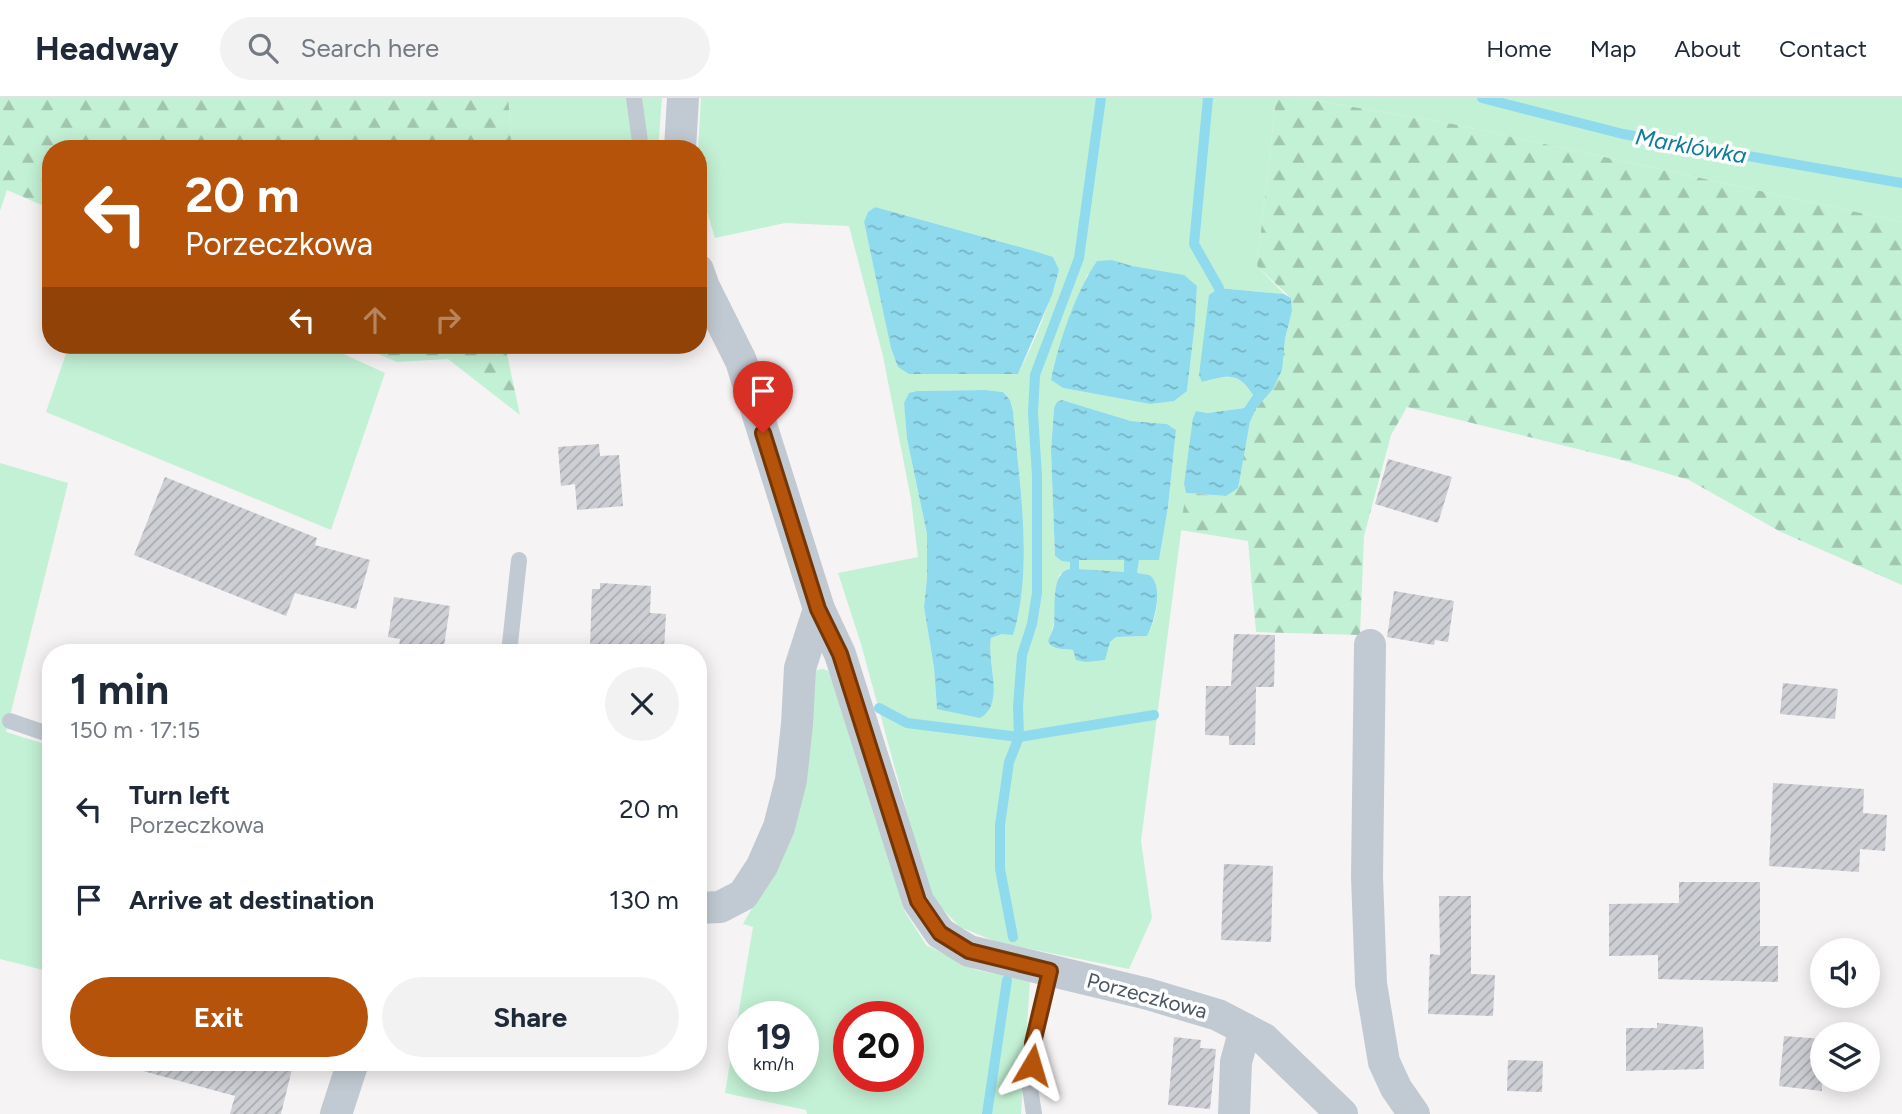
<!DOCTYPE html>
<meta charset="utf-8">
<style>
:root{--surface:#fff;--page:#f2f2f3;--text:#1f2937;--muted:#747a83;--line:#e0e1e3;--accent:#b45309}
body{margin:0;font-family:Figtree,sans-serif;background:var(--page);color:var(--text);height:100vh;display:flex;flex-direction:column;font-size:26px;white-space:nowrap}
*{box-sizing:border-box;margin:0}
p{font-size:23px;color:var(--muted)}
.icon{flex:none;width:38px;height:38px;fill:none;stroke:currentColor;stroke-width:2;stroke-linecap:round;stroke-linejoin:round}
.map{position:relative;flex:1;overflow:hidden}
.side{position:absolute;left:42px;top:546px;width:665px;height:427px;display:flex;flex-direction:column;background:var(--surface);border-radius:28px;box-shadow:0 4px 18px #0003}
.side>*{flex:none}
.guide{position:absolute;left:42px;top:42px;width:665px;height:214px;border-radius:28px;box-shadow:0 4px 18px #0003;background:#b45309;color:#fff;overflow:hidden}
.tools{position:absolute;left:1810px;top:840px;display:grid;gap:14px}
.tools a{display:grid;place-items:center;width:70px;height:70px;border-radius:50%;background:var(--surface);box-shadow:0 4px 18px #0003;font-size:35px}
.speed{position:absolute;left:728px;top:903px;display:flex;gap:14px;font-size:35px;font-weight:700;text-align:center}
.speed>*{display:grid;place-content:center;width:91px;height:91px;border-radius:50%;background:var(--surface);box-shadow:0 4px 18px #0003;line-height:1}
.speed small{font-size:18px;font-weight:400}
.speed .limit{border:10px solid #d22;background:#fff;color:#111}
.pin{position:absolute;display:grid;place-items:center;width:60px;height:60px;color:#fff;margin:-72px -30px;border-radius:50% 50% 50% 0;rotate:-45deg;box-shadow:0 0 7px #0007}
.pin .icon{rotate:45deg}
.me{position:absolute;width:77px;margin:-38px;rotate:7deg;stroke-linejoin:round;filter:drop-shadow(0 0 5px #0008)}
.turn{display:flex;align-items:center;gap:24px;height:147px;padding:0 28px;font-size:32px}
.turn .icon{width:91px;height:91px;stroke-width:2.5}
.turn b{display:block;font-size:49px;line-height:60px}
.lanes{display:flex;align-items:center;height:66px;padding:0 28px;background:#0003;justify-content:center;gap:35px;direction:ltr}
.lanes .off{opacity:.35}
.round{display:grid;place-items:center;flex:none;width:74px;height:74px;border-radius:37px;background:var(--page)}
.summary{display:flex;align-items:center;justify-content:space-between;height:119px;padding:0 28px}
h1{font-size:42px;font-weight:700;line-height:52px}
.action{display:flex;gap:14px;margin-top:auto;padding:14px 28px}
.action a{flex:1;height:80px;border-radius:42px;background:var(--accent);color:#fff;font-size:28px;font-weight:700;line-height:80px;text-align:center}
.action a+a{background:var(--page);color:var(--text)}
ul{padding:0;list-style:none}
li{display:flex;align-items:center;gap:21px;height:91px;padding:0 28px}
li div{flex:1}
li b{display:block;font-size:26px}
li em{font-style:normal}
header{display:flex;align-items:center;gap:42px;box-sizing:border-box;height:98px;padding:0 35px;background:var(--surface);border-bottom:2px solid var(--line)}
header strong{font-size:33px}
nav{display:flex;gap:38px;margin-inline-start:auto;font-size:24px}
.search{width:490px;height:63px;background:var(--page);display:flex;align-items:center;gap:18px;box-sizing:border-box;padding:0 24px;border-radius:38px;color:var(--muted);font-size:26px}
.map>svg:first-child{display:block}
.grass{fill:#c3f1d5;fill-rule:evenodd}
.forest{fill:url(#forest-firs)}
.water{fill:url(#water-ripples);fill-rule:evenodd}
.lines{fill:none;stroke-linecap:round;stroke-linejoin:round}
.stream{stroke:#90daee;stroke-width:10}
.building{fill:url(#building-hatch)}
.service{stroke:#c1cad2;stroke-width:16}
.minor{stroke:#c1cad2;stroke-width:32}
.route-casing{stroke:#753606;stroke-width:18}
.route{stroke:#b45309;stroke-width:12}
.labels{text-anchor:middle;stroke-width:7;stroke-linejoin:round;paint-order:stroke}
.street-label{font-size:21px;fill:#4a5661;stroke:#fff}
.water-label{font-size:23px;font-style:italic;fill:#0c7c9b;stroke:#fff}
</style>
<header>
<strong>Headway</strong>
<div class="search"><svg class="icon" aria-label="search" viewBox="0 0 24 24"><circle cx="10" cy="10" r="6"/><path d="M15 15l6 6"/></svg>Search here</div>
<nav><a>Home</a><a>Map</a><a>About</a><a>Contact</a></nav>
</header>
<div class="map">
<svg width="1902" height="1016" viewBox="0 0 1902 1016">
<defs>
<pattern id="forest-firs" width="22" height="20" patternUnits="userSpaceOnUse" patternTransform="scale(1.75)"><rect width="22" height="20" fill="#c3f1d5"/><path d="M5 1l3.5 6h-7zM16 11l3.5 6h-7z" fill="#a0c6b0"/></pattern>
<pattern id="water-ripples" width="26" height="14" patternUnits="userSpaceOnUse" patternTransform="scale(1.75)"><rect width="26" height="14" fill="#90daee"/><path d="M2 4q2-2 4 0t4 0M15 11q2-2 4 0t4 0" fill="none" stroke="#78b4c4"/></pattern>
<pattern id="building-hatch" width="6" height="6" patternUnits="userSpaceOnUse" patternTransform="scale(1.75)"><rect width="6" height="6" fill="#cdcfd5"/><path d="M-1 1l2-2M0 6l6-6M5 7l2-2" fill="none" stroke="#a8abb0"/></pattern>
</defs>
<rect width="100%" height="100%" fill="#f5f3f3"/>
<!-- grass -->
<g class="grass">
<path d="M 508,0 L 662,0 L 658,51 L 508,51 L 512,39 Z"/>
<path d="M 701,0 L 1276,0 L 1257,168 L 1284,196 L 1219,190 L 1202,284 C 1229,278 1236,272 1253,297 L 1244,310 L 1208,315 L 1196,313 L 1184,386 L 1186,395 L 1141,743 L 1152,820 L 1129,871 L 997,844 L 960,829 L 934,802 L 914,740 L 861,546 L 838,475 L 918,459 L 911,401 L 883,258 L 849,128 L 785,125 L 715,140 L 698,85 L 698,51 ZM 875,109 L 1031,152 L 1059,172 C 1049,208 1035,243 1018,276 L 881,198 L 864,125 L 868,114 ZM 1112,162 L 1197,188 L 1195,225 L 1187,293 L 1150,306 L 1063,290 L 1051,282 L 1055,263 L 1087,177 ZM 985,292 L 1003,294 L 1010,302 L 1013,313 C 1019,381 1034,471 1013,536 L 1002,536 L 991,540 L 989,549 L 993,577 L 937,611 L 934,570 L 924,509 L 927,480 L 927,436 L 907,341 L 904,305 L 917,293 ZM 1062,302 L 1131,323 L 1167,326 L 1176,332 L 1168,409 L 1159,461 L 1139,462 L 1137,475 L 1155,483 C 1160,501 1156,523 1147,538 L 1116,539 L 1110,543 L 1073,552 L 1059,551 L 1048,543 C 1058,523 1055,499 1059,477 L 1070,471 L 1070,464 L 1055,458 L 1051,353 L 1054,310 Z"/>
<path d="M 1300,0 L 1902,0 L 1902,124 L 1453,26 Z"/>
<path d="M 69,247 L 324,247 L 385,275 L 331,432 L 46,314 Z"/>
<path d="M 0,365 L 68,385 L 6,634 L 51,648 L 51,874 L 0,861 Z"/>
<path d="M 1078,462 L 1125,462 L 1124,475 L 1079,471 Z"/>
<path d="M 824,571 L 831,575 L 904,812 L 926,847 L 976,872 L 1030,883 L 1021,1016 L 807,1016 L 806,1012 L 725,995 L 753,829 L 743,826 L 756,803 L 815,572 ZM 744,919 L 803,919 L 803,978 L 744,978 ZM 849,919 L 908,919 L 908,978 L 849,978 Z"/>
</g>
<!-- forest -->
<g class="forest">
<path d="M 0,0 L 508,0 L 512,39 L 508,51 L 51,51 L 51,111 L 7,92 L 0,113 Z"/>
<path d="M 1276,0 L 1300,0 L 1453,26 L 1902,124 L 1902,487 L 1781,434 L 1689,382 L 1622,362 L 1407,309 L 1391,337 L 1364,438 L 1360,537 L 1256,534 L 1248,443 L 1180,432 L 1186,395 L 1225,398 L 1246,346 L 1250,324 L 1257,309 L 1273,290 L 1292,213 L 1291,200 L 1257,168 Z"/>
<path d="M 357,247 L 505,247 L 520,317 L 448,261 L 397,264 Z"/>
</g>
<!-- water -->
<g class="water">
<path d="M 875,109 L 1031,152 L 1053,159 L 1059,172 L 1052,197 L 1018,276 L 909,276 L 898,269 L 891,250 L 864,124 L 868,114 Z"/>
<path d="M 1112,162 L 1132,168 L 1184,177 L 1197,188 L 1195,225 L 1187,293 L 1174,303 L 1150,306 L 1063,290 L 1051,282 C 1058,246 1076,193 1097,163 Z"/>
<path d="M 1219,190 L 1284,196 L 1291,200 L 1292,213 L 1285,241 L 1282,272 L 1273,291 L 1257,309 L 1250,324 L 1238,390 L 1226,398 L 1186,395 L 1184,386 L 1193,320 L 1196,313 L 1208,315 L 1244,310 L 1253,297 C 1237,272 1227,278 1202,284 L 1199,277 L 1209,197 Z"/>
<path d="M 985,292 L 1003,294 L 1010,302 L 1013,313 C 1019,383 1034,470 1013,537 L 1002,536 L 991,540 C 986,563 1006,606 980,620 L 937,611 L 934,570 L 924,509 L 927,480 L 927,436 L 907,341 L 904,305 L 909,295 L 917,293 Z"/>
<path d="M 1062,302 L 1131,323 L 1167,326 L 1176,332 L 1168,409 L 1159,462 L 1139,462 L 1137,475 C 1138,475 1148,477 1149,477 C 1165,486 1154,526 1147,538 L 1116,539 L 1110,544 L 1105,562 L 1086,564 L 1076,562 L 1073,552 C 1064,551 1052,552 1048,543 C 1050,537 1053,533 1054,527 C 1056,510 1050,475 1070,471 L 1070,464 L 1062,463 L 1055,458 L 1051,353 L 1054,310 L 1057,304 ZM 1079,462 L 1124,462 L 1124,474 L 1079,471 Z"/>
</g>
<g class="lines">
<!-- stream -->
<g class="stream">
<path d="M 1208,0 L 1194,146 L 1219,190"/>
<path d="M 1482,0 L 1623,36 L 1902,85"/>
<path d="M 879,610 L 907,625 L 1019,639 L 1154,617"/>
<path d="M 1013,839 L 1000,771 L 1000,727 L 1009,664 L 1019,639 L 1018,608 L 1022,557 L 1032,526 L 1037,495 L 1037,378 L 1033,315 L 1035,277 L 1079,160 L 1101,0"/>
<path d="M 987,1016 L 1007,882"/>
</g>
</g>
<!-- building -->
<g class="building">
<path d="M 599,346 L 600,358 L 619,357 L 623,408 L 577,412 L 575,386 L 561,388 L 558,349 Z"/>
<path d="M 1388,361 L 1452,379 L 1438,425 L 1375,406 Z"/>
<path d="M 165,379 L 317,440 L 315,447 L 370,462 L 356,511 L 295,495 L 286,518 L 134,457 Z"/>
<path d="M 600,485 L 651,488 L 650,515 L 666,516 L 664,552 L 590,549 L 592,491 L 600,491 Z"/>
<path d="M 1394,493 L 1454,503 L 1448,544 L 1435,542 L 1434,547 L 1387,539 Z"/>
<path d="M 394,499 L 450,508 L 443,555 L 398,555 L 400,541 L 388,539 Z"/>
<path d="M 1234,536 L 1275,537 L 1274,589 L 1256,589 L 1255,647 L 1229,647 L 1229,638 L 1205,637 L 1206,588 L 1231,588 Z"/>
<path d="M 1783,585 L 1838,591 L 1835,621 L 1780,616 Z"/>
<path d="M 1773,685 L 1864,691 L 1863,715 L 1887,717 L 1885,753 L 1860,751 L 1859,774 L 1769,768 Z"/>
<path d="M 1224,766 L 1273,768 L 1271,844 L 1221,842 Z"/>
<path d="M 1679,784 L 1760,784 L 1760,848 L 1778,848 L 1778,884 L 1658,881 L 1658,857 L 1609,858 L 1609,806 L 1679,805 Z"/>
<path d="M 1439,798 L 1471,798 L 1471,876 L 1495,877 L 1493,918 L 1428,916 L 1430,856 L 1440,857 Z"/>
<path d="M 1657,925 L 1703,929 L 1704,971 L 1626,973 L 1626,930 L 1657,930 Z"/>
<path d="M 1784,938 L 1822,941 L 1822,993 L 1779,988 Z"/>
<path d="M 1174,939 L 1201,942 L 1200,950 L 1216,951 L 1210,1011 L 1168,1007 Z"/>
<path d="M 1508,962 L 1543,963 L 1542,994 L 1507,993 Z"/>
<path d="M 144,964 L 268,964 L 292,971 L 281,1016 L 230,1016 L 235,998 L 143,973 Z"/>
</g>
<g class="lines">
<!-- service -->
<g class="service">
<path d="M 634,0 L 641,51"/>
<path d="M 509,555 L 519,462"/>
<path d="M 10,623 L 51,637"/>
<path d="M 1034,1016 L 1030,990 L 1033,945 L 1050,873"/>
</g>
<!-- minor -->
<g class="minor">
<path d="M 680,51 L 683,0"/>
<path d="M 698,172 L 704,189 L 741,263 L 819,511 L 840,556 L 918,803 L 940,835 L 969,853 L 1148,896 L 1218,917 L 1264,941 L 1342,1016"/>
<path d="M 1370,547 L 1367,779 L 1371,886 L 1384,964 L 1396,990 L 1414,1016"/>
<path d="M 698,810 L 720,809 L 743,797 L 762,768 L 779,729 L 791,682 L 797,626 L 800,570 L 819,511"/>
<path d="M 336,1016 L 353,964"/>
<path d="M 1234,1016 L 1236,964 L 1245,931"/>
</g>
</g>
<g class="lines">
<defs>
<path id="route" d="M 763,335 L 818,511 L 840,556 L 918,803 L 940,835 L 969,853 L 1050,873 L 1033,945 L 1032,967"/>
</defs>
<!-- route casing -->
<use href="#route" class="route-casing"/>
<!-- route -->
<use href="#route" class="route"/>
</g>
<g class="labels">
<!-- street labels -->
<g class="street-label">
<text transform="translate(1147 898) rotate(15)" y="7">Porzeczkowa</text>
</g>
<!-- water labels -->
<g class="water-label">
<text transform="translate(1691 48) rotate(10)" y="8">Marklówka</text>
</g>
</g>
</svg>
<div class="tools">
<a><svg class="icon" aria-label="sound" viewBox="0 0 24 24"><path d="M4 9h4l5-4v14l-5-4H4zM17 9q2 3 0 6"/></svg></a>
<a><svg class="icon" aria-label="layers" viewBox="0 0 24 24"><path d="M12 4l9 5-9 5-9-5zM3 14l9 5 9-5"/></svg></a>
</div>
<div class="speed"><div>19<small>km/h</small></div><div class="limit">20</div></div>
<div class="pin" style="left:763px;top:335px;background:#d93025"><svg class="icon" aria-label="arrive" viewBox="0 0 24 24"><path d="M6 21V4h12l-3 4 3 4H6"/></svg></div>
<svg class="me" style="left:1032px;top:967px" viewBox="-20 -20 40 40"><path d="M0-17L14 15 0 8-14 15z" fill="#b45309" stroke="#fff" stroke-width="4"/></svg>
<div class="guide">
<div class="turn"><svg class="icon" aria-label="left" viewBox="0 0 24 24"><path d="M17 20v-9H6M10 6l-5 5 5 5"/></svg><div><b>20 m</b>Porzeczkowa</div></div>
<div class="lanes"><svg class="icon" aria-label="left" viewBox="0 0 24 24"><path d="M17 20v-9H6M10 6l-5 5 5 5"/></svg><svg class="icon off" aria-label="ahead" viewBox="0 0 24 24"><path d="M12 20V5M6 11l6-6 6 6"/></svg><svg class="icon off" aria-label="right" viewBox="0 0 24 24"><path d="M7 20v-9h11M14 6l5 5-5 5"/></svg></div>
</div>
<section class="side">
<div class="summary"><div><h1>1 min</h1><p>150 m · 17:15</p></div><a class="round"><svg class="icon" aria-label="close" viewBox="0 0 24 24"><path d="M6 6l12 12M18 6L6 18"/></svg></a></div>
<ul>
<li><svg class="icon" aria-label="left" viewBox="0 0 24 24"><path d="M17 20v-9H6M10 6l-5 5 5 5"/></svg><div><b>Turn left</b><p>Porzeczkowa</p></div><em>20 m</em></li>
<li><svg class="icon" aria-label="arrive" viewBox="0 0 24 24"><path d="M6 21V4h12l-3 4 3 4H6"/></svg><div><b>Arrive at destination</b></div><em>130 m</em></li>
</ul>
<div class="action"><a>Exit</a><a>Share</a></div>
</section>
</div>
